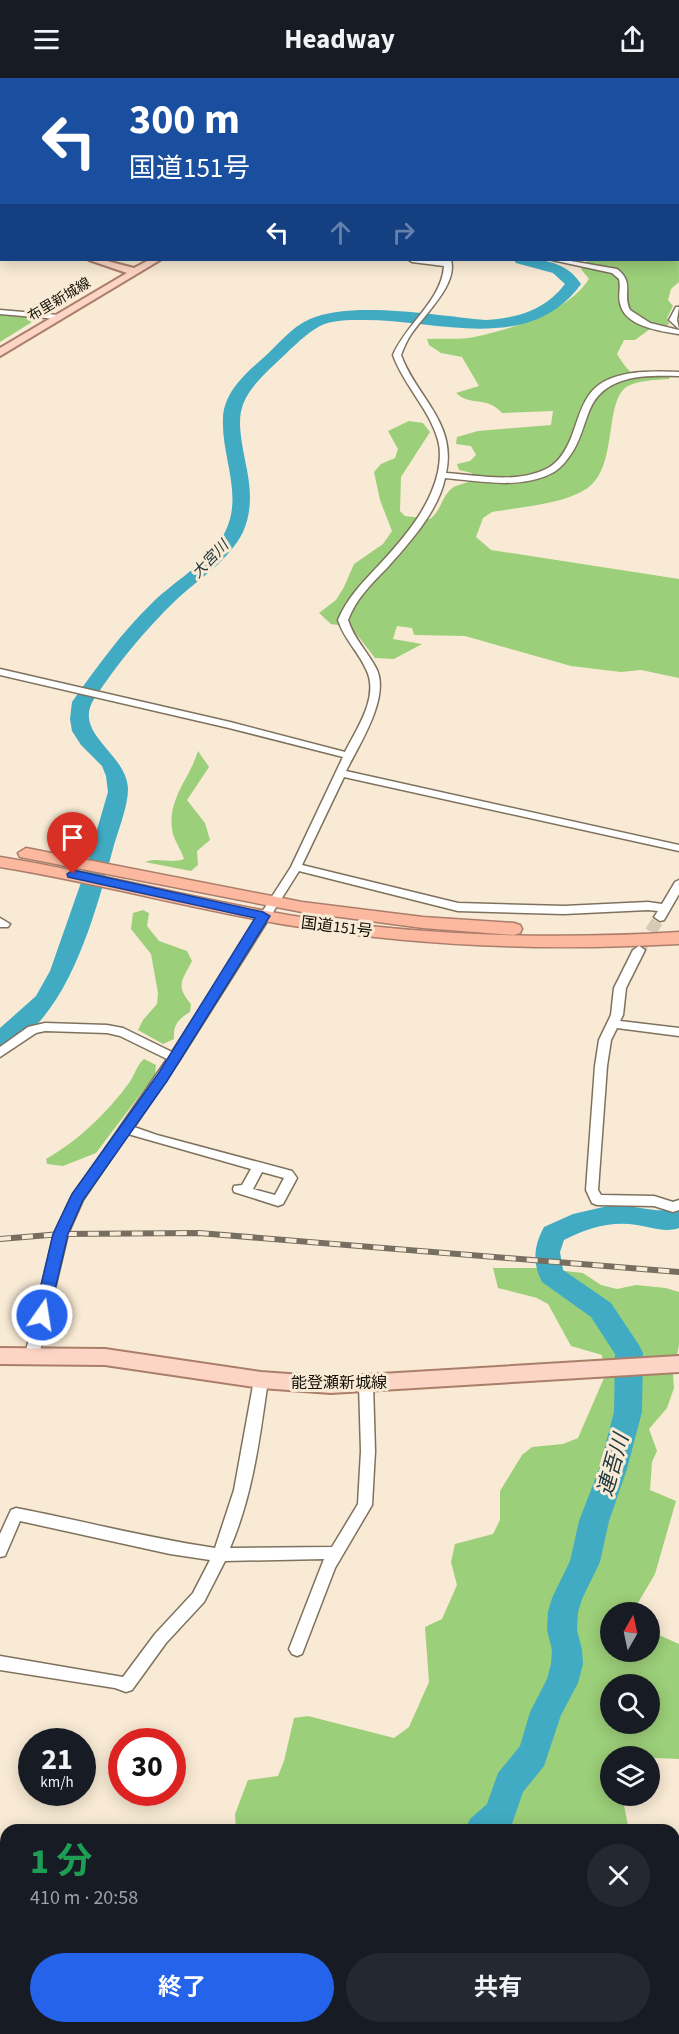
<!DOCTYPE html>
<html lang="ja">
<meta charset="utf-8">
<style>
:root{--surface:#171b24;--page:#242831;--text:#f1f3f6;--muted:#9ea1a6;--accent:#2563eb}
body{margin:0;font-family:"Source Sans 3","Noto Sans JP",sans-serif;background:var(--page);color:var(--text);height:100vh;display:flex;flex-direction:column;font-size:22px;white-space:nowrap}
*{box-sizing:border-box;margin:0}
p{font-size:20px;color:var(--muted)}
.icon{flex:none;width:33px;height:33px;fill:none;stroke:currentColor;stroke-width:2;stroke-linecap:round;stroke-linejoin:round}
.map{position:relative;flex:1;overflow:hidden}
.drawer{position:absolute;left:0px;top:1746px;width:680px;height:210px;display:flex;flex-direction:column;background:var(--surface);border-radius:18px 18px 0 0;box-shadow:0 3px 15px #0003}
.drawer>*{flex:none}
.hud{position:absolute;left:0px;top:0px;width:680px;height:183px;box-shadow:0 3px 15px #0003;background:#1a4fa0;color:#fff;overflow:hidden}
.needle{width:39px;rotate:9deg}
.tools{position:absolute;left:600px;top:1524px;display:grid;gap:12px}
.tools a{display:grid;place-items:center;width:60px;height:60px;border-radius:50%;background:var(--surface);box-shadow:0 3px 15px #0003;font-size:30px}
.speed{position:absolute;left:18px;top:1650px;display:flex;gap:12px;font-size:30px;font-weight:700;text-align:center}
.speed>*{display:grid;place-content:center;width:78px;height:78px;border-radius:50%;background:var(--surface);box-shadow:0 3px 15px #0003;line-height:1}
.speed small{font-size:15px;font-weight:400}
.speed .limit{border:9px solid #d22;background:#fff;color:#111}
.pin{position:absolute;display:grid;place-items:center;width:51px;height:51px;color:#fff;margin:-62px -26px;border-radius:50% 50% 50% 0;rotate:-45deg;box-shadow:0 0 6px #0007}
.pin .icon{rotate:45deg}
.me{position:absolute;width:66px;margin:-33px;rotate:13deg;stroke-linejoin:round;filter:drop-shadow(0 0 4px #0008)}
.turn{display:flex;align-items:center;gap:21px;height:126px;padding:0 30px;font-size:27px}
.turn .icon{width:78px;height:78px;stroke-width:2.5}
.turn b{display:block;font-size:42px;line-height:51px}
.lanes{display:flex;align-items:center;height:57px;padding:0 30px;background:#0003;justify-content:center;gap:30px;direction:ltr}
.lanes .off{opacity:.35}
.round{display:grid;place-items:center;flex:none;width:63px;height:63px;border-radius:32px;background:var(--page)}
.head{display:flex;align-items:center;justify-content:space-between;height:102px;padding:0 30px}
h1{font-size:36px;font-weight:700;line-height:45px;color:#1e9e55}
.button{display:flex;gap:12px;margin-top:auto;padding:12px 30px}
.button a{flex:1;height:69px;border-radius:36px;background:var(--accent);color:#fff;font-size:24px;font-weight:700;line-height:69px;text-align:center}
.button a+a{background:var(--page);color:var(--text)}
header{display:flex;justify-content:space-between;align-items:center;height:78px;padding:0 30px;background:var(--surface);font-size:27px;font-weight:700}
.map>svg:first-child{display:block}
.forest{fill:#9ccf79;fill-rule:evenodd}
.lines{fill:none;stroke-linecap:round;stroke-linejoin:round}
.river{fill:#41abc4;fill-rule:evenodd}
.minor-tunnel{stroke:#d6c9b5;stroke-width:12;stroke-dasharray:12 6;stroke-linecap:butt}
.minor-casing{stroke:#7e725e;stroke-width:3}
.major-casing{stroke:#ab7e6b;stroke-width:4}
.highway-casing{stroke:#ab7e6b;stroke-width:3}
.minor{fill:#fff;fill-rule:evenodd}
.major{fill:#fdd5c6;fill-rule:evenodd}
.highway{fill:#fcb9a0;fill-rule:evenodd}
.rail-casing{stroke:#766e60;stroke-width:6}
.rail{stroke:#f8ead4;stroke-width:4;stroke-dasharray:11;stroke-linecap:butt}
.route{fill:#2563eb;stroke:#184099;stroke-width:1.5}
.labels{text-anchor:middle;stroke-width:6;stroke-linejoin:round;paint-order:stroke}
.far-street-label{font-size:14px;fill:#141008;stroke:#f8ead4}
.far-water-label{font-size:15px;font-style:italic;fill:#20383e;stroke:#f8ead4}
.street-label{font-size:16px;fill:#141008;stroke:#f8ead4}
.near-water-label{font-size:21px;font-style:italic;fill:#20383e;stroke:#f8ead4}
</style>
<header><svg class="icon" aria-label="menu" viewBox="0 0 24 24"><path d="M4 6h16M4 12h16M4 18h16"/></svg>Headway<svg class="icon" aria-label="share" viewBox="0 0 24 24"><path d="M12 15V3M7 8l5-5 5 5M5 13v7h14v-7"/></svg></header>
<div class="map">
<svg width="679" height="1956" viewBox="0 0 679 1956">
<rect width="100%" height="100%" fill="#f8ead4"/>
<!-- forest -->
<g class="forest">
<path d="M 411,0 L 679,0 L 679,34 L 678,2 L 403,1 Z"/>
<path d="M 678,49 L 679,204 L 671,211 L 668,222 L 673,228 L 667,240 L 669,246 L 660,252 L 650,251 L 635,262 L 624,262 L 617,276 C 636,307 639,296 670,297 L 669,301 C 656,302 640,302 628,308 C 604,321 618,385 590,408 C 569,426 519,429 492,434 L 483,440 L 476,459 L 491,472 L 679,501 L 679,600 L 641,592 L 621,594 L 571,588 L 465,558 L 414,557 L 412,550 L 397,548 L 393,561 L 422,566 L 394,581 L 375,580 L 351,549 L 331,546 L 319,535 L 336,522 L 344,509 L 354,486 L 383,466 L 392,453 L 380,422 L 374,394 L 381,386 L 395,380 L 398,371 L 388,353 L 409,343 L 423,345 L 430,354 L 401,399 L 400,433 L 405,438 L 430,441 C 440,434 441,422 449,413 C 455,406 463,407 470,403 L 472,395 L 459,392 L 457,386 L 470,383 L 476,377 L 471,368 L 456,366 L 457,359 L 478,353 L 551,347 L 553,333 L 502,335 C 486,317 471,329 456,315 L 479,308 L 462,279 L 441,275 L 429,267 L 427,261 C 443,260 460,262 474,259 C 510,252 568,234 589,201 L 581,191 L 588,182 L 678,182 Z"/>
<path d="M 0,237 L 25,239 L 32,244 L 0,264 Z"/>
<path d="M 198,673 L 209,689 L 187,722 L 205,745 L 210,762 L 197,773 L 198,787 L 191,793 L 145,784 C 158,779 171,786 184,781 C 181,771 173,761 172,751 C 168,720 190,700 198,673 Z"/>
<path d="M 143,832 L 149,835 L 147,848 L 159,863 L 187,873 L 192,883 C 182,903 175,907 191,926 L 190,934 C 178,941 173,947 174,961 L 163,966 L 138,952 L 143,942 L 157,926 L 158,915 L 151,876 L 131,851 L 133,835 Z"/>
<path d="M 144,981 L 156,987 L 155,997 L 96,1075 L 63,1088 L 47,1086 L 46,1081 C 78,1063 107,1035 129,1005 C 135,997 136,988 144,981 Z"/>
<path d="M 493,1190 L 537,1190 L 583,1195 L 601,1207 L 617,1211 L 636,1207 L 666,1210 L 679,1214 L 679,1267 L 673,1297 L 674,1310 L 667,1330 L 649,1351 L 657,1373 L 652,1384 L 650,1412 L 676,1423 L 655,1496 L 635,1530 L 636,1534 L 610,1534 L 610,1574 L 650,1574 L 650,1553 L 679,1566 L 679,1681 L 610,1678 L 610,1718 L 622,1718 L 629,1752 L 236,1752 L 235,1736 L 248,1702 L 278,1698 L 284,1683 L 294,1640 L 308,1638 L 394,1660 L 409,1649 L 429,1604 L 425,1549 L 442,1541 L 457,1507 L 451,1484 L 455,1466 L 493,1456 L 500,1442 L 500,1413 L 522,1377 L 532,1369 L 563,1366 L 578,1360 L 604,1300 L 602,1277 L 571,1268 L 548,1226 L 537,1220 L 498,1210 ZM 610,1606 L 650,1606 L 650,1646 L 610,1646 Z"/>
<path d="M 245,1950 L 659,1950 L 667,1956 L 245,1956 Z"/>
</g>
<g class="lines">
<!-- river -->
<g class="river">
<path d="M 340,0 L 353,0 L 354,2 L 341,2 Z"/>
<path d="M 514,182 C 538,179 567,183 581,206 C 530,277 438,242 365,242 C 349,242 329,241 315,251 C 301,260 289,273 276,285 C 233,325 236,336 247,392 C 251,413 252,434 243,454 C 228,484 198,501 175,523 C 145,552 117,586 94,621 C 72,656 127,675 128,711 C 128,728 119,750 114,767 C 98,826 67,951 0,970 L 0,950 L 36,918 L 50,893 L 84,796 L 108,714 L 106,698 L 102,688 L 81,667 L 72,653 L 70,641 L 72,624 C 96,590 122,554 152,525 C 175,502 212,483 226,452 C 243,416 221,378 223,340 C 224,315 244,297 262,281 C 277,268 291,249 310,241 C 353,222 439,238 486,242 C 518,240 545,232 565,206 L 553,195 L 516,185 Z"/>
<path d="M 612,1127 C 634,1126 658,1137 679,1130 L 679,1150 C 664,1155 652,1149 637,1147 C 610,1143 588,1150 564,1162 L 560,1174 L 563,1192 L 611,1225 L 639,1267 L 643,1275 L 642,1334 L 627,1391 L 609,1443 L 600,1484 L 582,1521 L 578,1534 L 577,1552 L 582,1572 L 583,1586 L 578,1605 L 561,1637 L 544,1688 L 523,1714 L 512,1746 L 505,1752 L 465,1752 L 470,1741 L 487,1726 L 498,1695 L 520,1668 L 530,1634 L 547,1601 L 551,1586 L 552,1572 L 547,1552 L 548,1534 L 552,1520 L 570,1483 L 579,1443 L 599,1391 L 614,1334 L 615,1276 L 591,1239 L 542,1204 C 532,1185 534,1167 544,1149 L 573,1136 Z"/>
<path d="M 330,1950 L 366,1950 L 368,1956 L 332,1956 Z"/>
</g>
<!-- minor-tunnel -->
<path class="minor-tunnel" d="M 641,869 L 660,839"/>
<defs>
<g id="minor">
<path d="M 383,0 L 390,0 L 392,2 L 384,2 Z"/>
<rect x="678" y="37" width="1" height="4"/>
<path d="M 0,146 L 2,146 L 0,151 Z"/>
<path d="M 409,182 L 444,183 L 445,182 L 451,182 C 458,206 425,236 412,255 C 407,262 404,269 401,277 C 416,319 457,344 446,395 C 478,397 515,406 546,391 C 559,385 566,372 571,360 C 577,345 580,330 589,317 C 607,291 651,293 679,294 L 679,298 C 647,297 605,296 590,331 C 584,345 581,360 573,373 C 568,381 562,389 554,394 C 522,412 480,403 445,400 C 438,434 409,465 387,490 C 371,506 356,521 348,542 C 354,561 367,573 376,590 C 391,618 359,667 346,693 L 679,767 L 679,773 L 344,699 L 302,787 L 458,825 L 564,828 L 648,824 L 662,826 L 675,804 L 679,802 L 679,816 L 664,842 L 660,843 L 654,839 L 658,833 L 648,832 L 564,836 L 458,833 L 299,793 L 179,983 L 134,1049 L 157,1057 L 292,1093 L 297,1100 L 283,1126 L 278,1128 L 234,1114 L 233,1111 L 234,1108 L 242,1107 L 251,1091 L 128,1056 L 83,1122 L 68,1156 L 39,1277 L 37,1281 L 32,1282 L 27,1281 L 25,1277 L 54,1156 L 71,1120 L 167,981 L 120,958 L 107,955 L 45,953 L 36,955 L 0,979 L 0,969 L 28,949 L 45,945 L 107,947 L 123,950 L 172,974 L 291,789 L 343,679 L 229,650 L 0,597 L 0,591 L 230,644 L 345,674 C 357,650 380,618 366,591 C 358,573 344,561 338,542 C 347,520 363,504 379,487 C 404,460 430,430 438,394 C 440,384 441,372 438,362 C 429,330 404,308 393,277 C 406,246 442,222 444,188 L 412,184 ZM 262,1094 L 284,1100 L 275,1117 L 253,1111 Z"/>
<path d="M 552,182 L 565,182 L 617,191 C 635,205 622,215 630,232 L 650,245 L 679,252 L 679,256 C 659,253 624,248 620,225 C 618,217 621,209 619,201 L 612,195 Z"/>
<path d="M 676,229 L 679,229 L 677,242 L 679,251 L 669,242 Z"/>
<path d="M 0,232 L 58,237 L 62,239 L 58,241 L 0,236 Z"/>
<path d="M 0,840 L 10,846 L 8,849 L 0,849 Z"/>
<path d="M 639,868 L 645,872 L 626,910 L 623,937 L 620,943 L 679,950 L 679,958 L 617,950 L 611,962 L 607,988 L 598,1112 L 601,1117 L 654,1118 L 673,1124 L 679,1122 L 679,1132 L 673,1134 L 654,1128 L 597,1127 L 592,1125 L 586,1112 L 595,988 L 599,962 L 611,937 L 614,910 L 633,872 Z"/>
<path d="M 261,1296 L 266,1298 L 268,1302 C 260,1358 253,1417 230,1470 L 332,1469 L 358,1426 L 361,1373 L 359,1306 L 361,1302 L 366,1300 L 371,1302 L 373,1306 L 375,1373 L 372,1427 L 335,1490 L 302,1576 L 297,1578 L 292,1576 L 289,1571 L 324,1481 L 225,1483 L 204,1524 L 166,1565 L 132,1612 L 126,1614 L 115,1610 L 0,1592 L 0,1578 L 123,1599 L 155,1556 L 193,1515 L 210,1482 L 170,1476 L 20,1443 L 5,1478 L 0,1479 L 0,1456 L 11,1432 L 16,1430 C 83,1443 148,1460 215,1470 L 234,1412 L 254,1302 L 256,1298 Z"/>
</g>
<g id="major">
<rect x="206" y="0" width="8" height="2"/>
<rect x="0" y="153" width="2" height="6"/>
<path d="M 89,182 L 103,182 L 134,190 L 149,182 L 160,182 L 0,278 L 0,270 L 127,195 Z"/>
<path d="M 0,1270 L 105,1271 L 261,1294 L 331,1299 L 679,1278 L 679,1294 L 331,1315 L 261,1310 L 105,1287 L 0,1286 Z"/>
</g>
<g id="highway">
<path d="M 26,770 L 302,824 L 423,839 L 514,845 L 520,847 L 522,851 L 520,855 L 514,857 L 423,850 L 302,834 L 20,779 L 18,775 Z"/>
<path d="M 0,779 C 99,795 195,821 294,838 C 422,858 550,862 679,854 L 679,866 C 550,873 422,869 294,848 C 195,832 99,805 0,789 Z"/>
</g>
</defs>
<!-- minor casing -->
<use href="#minor" class="minor-casing"/>
<!-- major casing -->
<use href="#major" class="major-casing"/>
<!-- highway casing -->
<use href="#highway" class="highway-casing"/>
<!-- minor -->
<use href="#minor" class="minor"/>
<!-- major -->
<use href="#major" class="major"/>
<!-- highway -->
<use href="#highway" class="highway"/>
<defs>
<path id="rail" d="M 0,1161 L 61,1156 L 199,1155 L 679,1194"/>
</defs>
<!-- rail casing -->
<use href="#rail" class="rail-casing"/>
<!-- rail -->
<use href="#rail" class="rail"/>
</g>
<!-- route -->
<path class="route" d="M 73,792 L 263,834 L 270,838 L 167,1003 L 83,1122 L 68,1156 L 49,1237 L 47,1241 L 36,1241 L 34,1237 L 53,1156 L 72,1116 L 158,996 L 255,840 L 68,799 L 67,796 Z"/>
<g class="labels">
<!-- far-street labels -->
<g class="far-street-label">
<text transform="translate(59 221) rotate(-31)" y="5">布里新城線</text>
</g>
<!-- far-water labels -->
<g class="far-water-label">
<text transform="translate(210 481) rotate(-46)" y="5">大宮川</text>
</g>
<!-- street labels -->
<g class="street-label">
<text transform="translate(337 848) rotate(7)" y="6">国道151号</text>
<text x="339" y="1310">能登瀬新城線</text>
</g>
<!-- near-water labels -->
<g class="near-water-label">
<text transform="translate(613 1387) rotate(-74)" y="7">連吾川</text>
</g>
</g>
</svg>
<div class="tools">
<a><svg class="needle" viewBox="-14 -14 28 28"><path d="M0-13l5 13h-10z" fill="#e53935"/><path d="M0 13l5-13h-10z" fill="#9ea1a6"/></svg></a>
<a><svg class="icon" aria-label="search" viewBox="0 0 24 24"><circle cx="10" cy="10" r="6"/><path d="M15 15l6 6"/></svg></a>
<a><svg class="icon" aria-label="layers" viewBox="0 0 24 24"><path d="M12 4l9 5-9 5-9-5zM3 14l9 5 9-5"/></svg></a>
</div>
<div class="speed"><div>21<small>km/h</small></div><div class="limit">30</div></div>
<div class="pin" style="left:73px;top:796px;background:#d93025"><svg class="icon" aria-label="arrive" viewBox="0 0 24 24"><path d="M6 21V4h12l-3 4 3 4H6"/></svg></div>
<svg class="me" style="left:42px;top:1237px" viewBox="-20 -20 40 40"><circle r="17" fill="#2563eb" stroke="#fff" stroke-width="3"/><path d="M0-11L8 9 0 5-8 9z" fill="#fff"/></svg>
<div class="hud">
<div class="turn"><svg class="icon" aria-label="left" viewBox="0 0 24 24"><path d="M17 20v-9H6M10 6l-5 5 5 5"/></svg><div><b>300 m</b>国道151号</div></div>
<div class="lanes"><svg class="icon" aria-label="left" viewBox="0 0 24 24"><path d="M17 20v-9H6M10 6l-5 5 5 5"/></svg><svg class="icon off" aria-label="ahead" viewBox="0 0 24 24"><path d="M12 20V5M6 11l6-6 6 6"/></svg><svg class="icon off" aria-label="right" viewBox="0 0 24 24"><path d="M7 20v-9h11M14 6l5 5-5 5"/></svg></div>
</div>
<section class="drawer">
<div class="head"><div><h1>1 分</h1><p>410 m · 20:58</p></div><a class="round"><svg class="icon" aria-label="close" viewBox="0 0 24 24"><path d="M6 6l12 12M18 6L6 18"/></svg></a></div>
<div class="button"><a>終了</a><a>共有</a></div>
</section>
</div>
